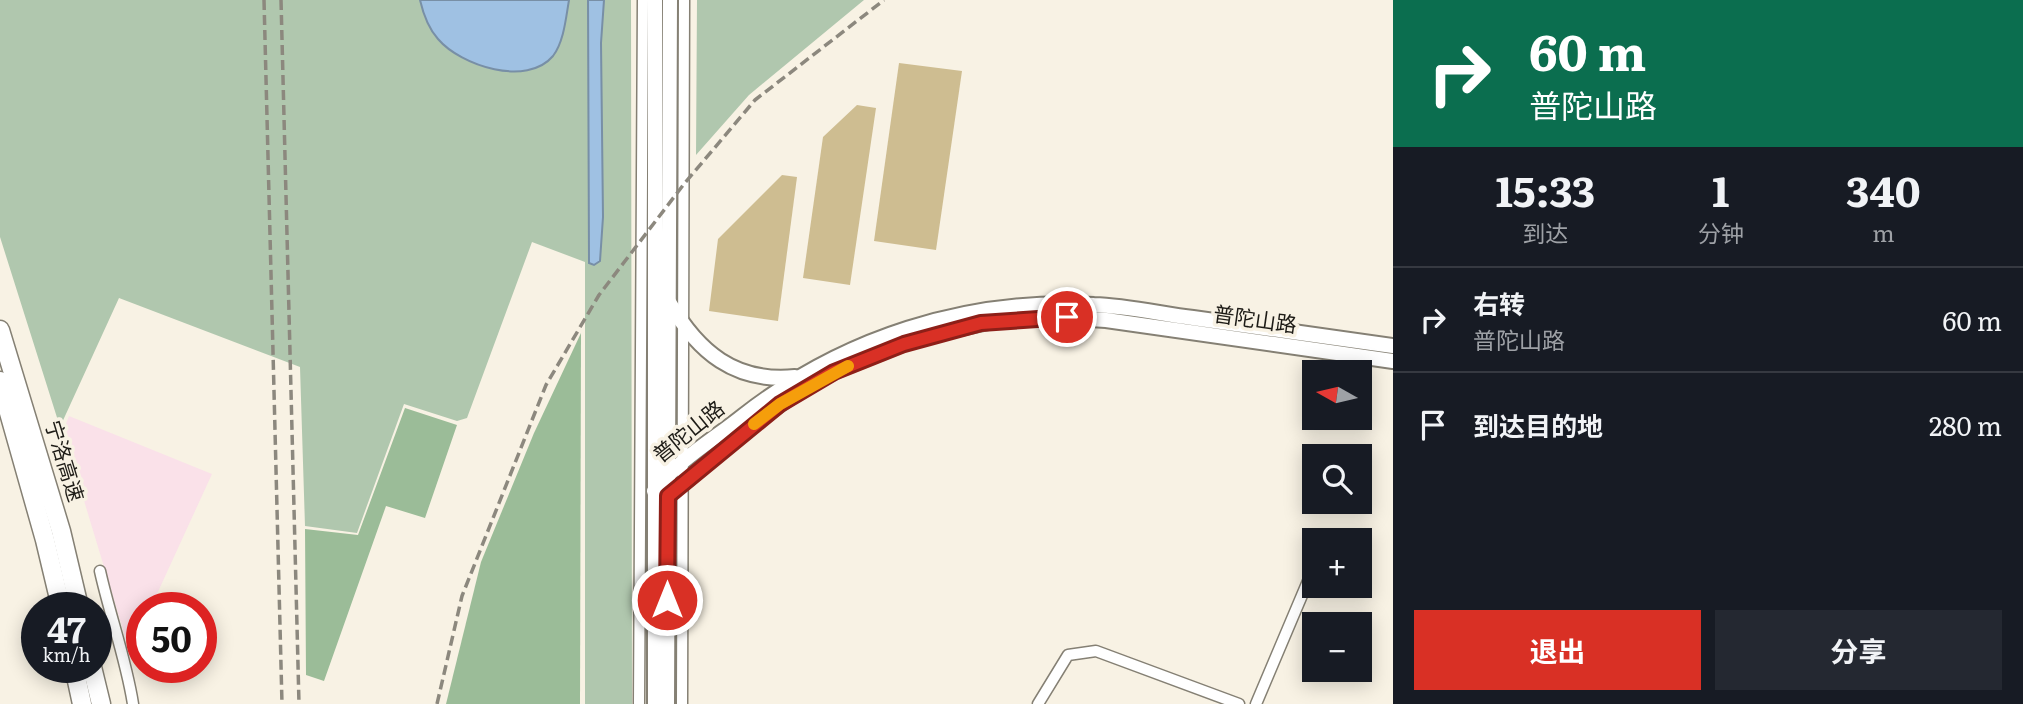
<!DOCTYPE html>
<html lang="zh">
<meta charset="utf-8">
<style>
:root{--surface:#171b24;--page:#242831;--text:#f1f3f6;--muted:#9ea1a6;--line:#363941;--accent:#d93025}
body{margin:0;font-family:Literata,"Noto Sans SC",serif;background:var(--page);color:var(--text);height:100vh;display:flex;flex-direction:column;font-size:26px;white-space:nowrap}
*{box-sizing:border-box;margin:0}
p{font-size:23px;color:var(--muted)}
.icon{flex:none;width:38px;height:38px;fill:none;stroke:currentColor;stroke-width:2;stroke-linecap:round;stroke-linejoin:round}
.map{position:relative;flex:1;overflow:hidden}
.details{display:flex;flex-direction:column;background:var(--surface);width:630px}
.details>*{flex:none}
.hud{background:#0b6e4f;color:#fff;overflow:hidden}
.needle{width:46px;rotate:278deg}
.controls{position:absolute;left:1302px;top:360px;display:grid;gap:14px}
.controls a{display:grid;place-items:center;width:70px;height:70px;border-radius:0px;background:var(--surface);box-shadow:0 4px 18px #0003;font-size:35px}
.speed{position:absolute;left:21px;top:592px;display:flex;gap:14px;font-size:35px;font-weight:700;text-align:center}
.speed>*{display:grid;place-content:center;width:91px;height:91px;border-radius:50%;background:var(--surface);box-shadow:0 4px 18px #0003;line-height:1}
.speed small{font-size:18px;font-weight:400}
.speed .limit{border:10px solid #d22;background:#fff;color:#111}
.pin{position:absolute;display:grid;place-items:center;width:60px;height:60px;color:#fff;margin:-30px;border:4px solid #fff;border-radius:50%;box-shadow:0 2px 7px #0007}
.me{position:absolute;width:77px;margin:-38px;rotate:0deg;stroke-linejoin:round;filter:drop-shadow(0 0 5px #0008)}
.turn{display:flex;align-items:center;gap:24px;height:147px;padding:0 21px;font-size:32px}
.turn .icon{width:91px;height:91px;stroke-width:2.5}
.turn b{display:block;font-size:49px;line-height:60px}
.eta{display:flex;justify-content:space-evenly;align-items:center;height:119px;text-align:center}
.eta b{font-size:42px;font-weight:700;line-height:49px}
.primary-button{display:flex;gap:14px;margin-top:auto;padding:14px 21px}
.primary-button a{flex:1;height:80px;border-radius:0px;background:var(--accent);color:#fff;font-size:28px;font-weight:700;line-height:80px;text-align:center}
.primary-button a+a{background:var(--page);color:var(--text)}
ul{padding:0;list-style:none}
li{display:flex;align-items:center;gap:21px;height:105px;padding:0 21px;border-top:2px solid var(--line)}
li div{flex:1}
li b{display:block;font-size:26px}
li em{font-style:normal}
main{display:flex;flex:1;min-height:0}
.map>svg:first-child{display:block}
.industrial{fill:#fae1e9}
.green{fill:#b0c7ae}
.forest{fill:#9bbc98}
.water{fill:#9fc1e3;stroke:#788fa6;stroke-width:2}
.building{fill:#cebd91}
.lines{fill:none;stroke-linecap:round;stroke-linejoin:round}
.minor-casing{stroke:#858074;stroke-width:13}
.secondary-casing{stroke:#858074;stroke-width:18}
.motorway-casing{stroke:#858074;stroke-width:21}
.minor{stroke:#fff;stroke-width:10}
.secondary{stroke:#fff;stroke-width:14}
.motorway{stroke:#fff;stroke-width:18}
.rail{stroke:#8c887e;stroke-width:3.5;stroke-dasharray:10 5;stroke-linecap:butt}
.route-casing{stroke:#8d1f18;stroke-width:18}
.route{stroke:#d93025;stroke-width:12}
.slow{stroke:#f59e0b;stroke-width:12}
.labels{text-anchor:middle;stroke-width:7;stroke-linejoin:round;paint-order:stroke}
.street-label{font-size:21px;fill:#1d1b16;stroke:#f8f2e4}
</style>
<main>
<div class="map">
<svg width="1393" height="704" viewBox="0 0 1393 704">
<rect width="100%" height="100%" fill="#f8f2e4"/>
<!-- industrial -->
<path class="industrial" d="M 69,416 L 212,474 L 151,607 L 142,607 L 142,627 L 130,653 L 63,431 Z"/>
<!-- green -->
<g class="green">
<path d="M 0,0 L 631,0 L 632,704 L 585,704 L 585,262 L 532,242 L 467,418 L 457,421 L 404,404 L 357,533 L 305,526 L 300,367 L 119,298 L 60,427 L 0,237 Z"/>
<path d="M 697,0 L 864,0 L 749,95 L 696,155 Z"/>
</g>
<!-- forest -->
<g class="forest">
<path d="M 581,333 L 580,704 L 446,704 L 481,562 L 534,433 Z"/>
<path d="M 405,408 L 457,425 L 425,518 L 386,506 L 324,681 L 306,675 L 305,529 L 358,535 Z"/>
</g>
<!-- water -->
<g class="water">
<path d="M 420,0 L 569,0 C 566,17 564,42 553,56 C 527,87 461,66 438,39 C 429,29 423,13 420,0 Z"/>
<path d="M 588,0 L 604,0 L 601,43 L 603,217 L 600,261 L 594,265 L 589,263 Z"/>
</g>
<!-- building -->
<g class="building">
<path d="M 899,63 L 962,71 L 936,250 L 874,241 Z"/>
<path d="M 857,105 L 876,108 L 850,285 L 803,278 L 823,137 Z"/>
<path d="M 782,175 L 797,177 L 778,321 L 709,311 L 718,239 Z"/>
</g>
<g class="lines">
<defs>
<g id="minor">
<path d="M 100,571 C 110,616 126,659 133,704"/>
<path d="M 639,704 L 643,0"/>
<path d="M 682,704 L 684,0"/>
<path d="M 1038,704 L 1068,655 L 1096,651 L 1239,704"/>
<path d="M 1256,704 L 1311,574"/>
</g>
<g id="secondary">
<path d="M 669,302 C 698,352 735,383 795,377"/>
<path d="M 1393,346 C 1326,337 1260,327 1193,318 C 1161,314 1127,306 1094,305 C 966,298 843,338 743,416 C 713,440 678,460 654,491 L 668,496 C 705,465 740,433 779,405 C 836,363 910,338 979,324 C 1019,315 1065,317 1106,320 L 1393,361"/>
<path d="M 655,704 L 655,0"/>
<path d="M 667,704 L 670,0"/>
</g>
<g id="motorway">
<path d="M 0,330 L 61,531 L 79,607"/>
<path d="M 0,381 L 45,540 L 61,607"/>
<path d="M 74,667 L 82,704"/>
<path d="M 92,667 L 101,704"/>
</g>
</defs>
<!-- minor casing -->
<use href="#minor" class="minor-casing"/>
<!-- secondary casing -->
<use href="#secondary" class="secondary-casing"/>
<!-- motorway casing -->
<use href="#motorway" class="motorway-casing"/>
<!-- minor -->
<use href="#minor" class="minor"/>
<!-- secondary -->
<use href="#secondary" class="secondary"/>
<!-- motorway -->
<use href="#motorway" class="motorway"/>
<!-- rail -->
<g class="rail">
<path d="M 264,0 L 282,704"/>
<path d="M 281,0 L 299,704"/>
<path d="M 437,704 L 462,596 L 546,385 L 599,295 L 684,184 L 755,100 L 884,0"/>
</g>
</g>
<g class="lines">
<defs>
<path id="route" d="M 667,600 L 668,496 L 780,404 L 834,372 L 904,344 L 981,323 L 1067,317"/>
</defs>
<!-- route casing -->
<use href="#route" class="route-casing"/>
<!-- route -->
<use href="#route" class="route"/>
<!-- slow -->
<path class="slow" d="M 754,424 L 780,404 L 848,366"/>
</g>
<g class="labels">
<!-- street labels -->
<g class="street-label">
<text transform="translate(1255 320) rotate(8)" y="7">普陀山路</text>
<text transform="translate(689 432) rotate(-39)" y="7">普陀山路</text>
<text transform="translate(64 461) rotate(73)" y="7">宁洛高速</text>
</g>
</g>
</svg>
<div class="controls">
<a><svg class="needle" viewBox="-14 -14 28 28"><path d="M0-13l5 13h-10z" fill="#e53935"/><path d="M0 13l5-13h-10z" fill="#9ea1a6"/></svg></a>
<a><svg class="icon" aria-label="search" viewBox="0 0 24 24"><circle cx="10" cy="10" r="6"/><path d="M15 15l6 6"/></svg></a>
<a>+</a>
<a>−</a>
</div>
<div class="speed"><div>47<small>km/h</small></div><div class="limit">50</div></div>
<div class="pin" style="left:1067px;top:317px;background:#d93025"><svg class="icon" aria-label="arrive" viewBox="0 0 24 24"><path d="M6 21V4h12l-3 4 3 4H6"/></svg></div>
<svg class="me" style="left:667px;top:600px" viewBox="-20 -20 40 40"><circle r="17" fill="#d93025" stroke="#fff" stroke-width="3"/><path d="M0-11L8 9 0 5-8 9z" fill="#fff"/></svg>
</div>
<section class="details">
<div class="hud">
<div class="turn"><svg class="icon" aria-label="right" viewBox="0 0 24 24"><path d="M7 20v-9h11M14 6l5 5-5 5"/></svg><div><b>60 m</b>普陀山路</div></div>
</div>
<div class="eta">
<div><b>15:33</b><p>到达</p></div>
<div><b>1</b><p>分钟</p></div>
<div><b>340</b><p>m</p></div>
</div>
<ul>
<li><svg class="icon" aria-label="right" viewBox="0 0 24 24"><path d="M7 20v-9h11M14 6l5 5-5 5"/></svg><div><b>右转</b><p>普陀山路</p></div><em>60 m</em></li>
<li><svg class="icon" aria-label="arrive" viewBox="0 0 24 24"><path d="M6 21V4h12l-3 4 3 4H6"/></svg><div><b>到达目的地</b></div><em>280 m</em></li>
</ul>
<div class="primary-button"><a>退出</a><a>分享</a></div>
</section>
</main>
